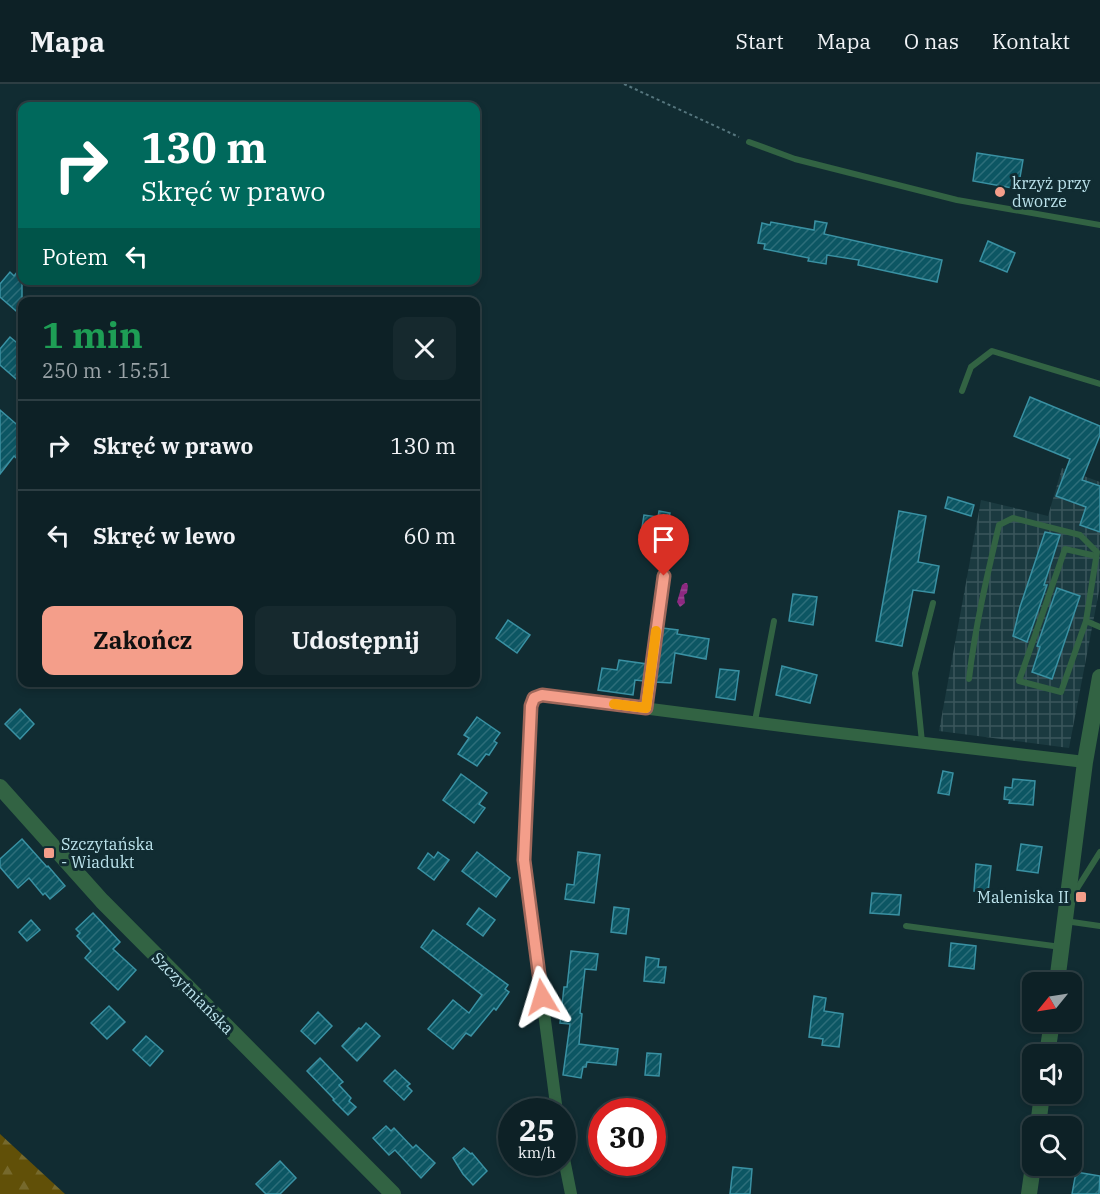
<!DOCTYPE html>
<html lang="pl">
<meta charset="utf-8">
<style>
:root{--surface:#0d2126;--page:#16292e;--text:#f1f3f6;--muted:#9aa3a7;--line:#2d3e43;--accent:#f49e8a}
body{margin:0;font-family:"IBM Plex Serif",serif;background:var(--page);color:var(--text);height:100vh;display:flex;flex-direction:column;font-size:22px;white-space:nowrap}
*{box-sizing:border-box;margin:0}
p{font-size:20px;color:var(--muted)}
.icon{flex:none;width:33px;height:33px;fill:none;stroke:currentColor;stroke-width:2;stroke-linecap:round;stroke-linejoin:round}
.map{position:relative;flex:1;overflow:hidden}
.side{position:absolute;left:18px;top:213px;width:462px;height:390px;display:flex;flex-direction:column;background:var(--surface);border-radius:12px;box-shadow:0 3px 9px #0003,0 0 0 2px var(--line)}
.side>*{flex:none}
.guide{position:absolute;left:18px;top:18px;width:462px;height:183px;border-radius:12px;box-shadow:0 3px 9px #0003,0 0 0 2px var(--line);background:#00695c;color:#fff;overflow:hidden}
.needle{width:39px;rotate:240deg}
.fabs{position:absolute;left:1022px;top:888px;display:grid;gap:12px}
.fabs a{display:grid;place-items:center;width:60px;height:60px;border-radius:12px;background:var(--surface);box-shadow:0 3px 9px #0003,0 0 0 2px var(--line);font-size:30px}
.speed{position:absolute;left:498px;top:1014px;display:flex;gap:12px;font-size:30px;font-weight:700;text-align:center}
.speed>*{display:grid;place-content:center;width:78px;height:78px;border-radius:50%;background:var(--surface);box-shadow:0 3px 9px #0003,0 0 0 2px var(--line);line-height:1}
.speed small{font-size:15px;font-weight:400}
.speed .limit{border:9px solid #d22;background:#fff;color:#111}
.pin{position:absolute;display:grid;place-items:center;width:51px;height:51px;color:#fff;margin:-62px -26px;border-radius:50% 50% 50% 0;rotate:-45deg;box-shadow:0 0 6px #0007}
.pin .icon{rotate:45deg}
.me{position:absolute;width:66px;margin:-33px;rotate:353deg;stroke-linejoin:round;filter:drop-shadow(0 0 4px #0008)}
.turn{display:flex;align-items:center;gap:21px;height:126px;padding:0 24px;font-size:27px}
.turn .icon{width:78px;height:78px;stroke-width:2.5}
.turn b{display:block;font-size:42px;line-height:51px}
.then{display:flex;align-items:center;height:57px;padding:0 24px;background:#0003;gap:12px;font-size:22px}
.round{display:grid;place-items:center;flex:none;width:63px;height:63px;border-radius:12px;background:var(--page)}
.head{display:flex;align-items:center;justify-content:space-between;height:102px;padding:0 24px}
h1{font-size:36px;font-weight:800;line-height:45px;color:#1e9e55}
.button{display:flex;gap:12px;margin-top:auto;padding:12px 24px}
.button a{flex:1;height:69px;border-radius:12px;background:var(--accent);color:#111;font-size:24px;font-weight:800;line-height:69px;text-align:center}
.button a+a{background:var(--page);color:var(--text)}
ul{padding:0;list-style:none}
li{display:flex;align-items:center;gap:18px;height:90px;padding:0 24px;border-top:2px solid var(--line)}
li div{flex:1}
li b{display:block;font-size:22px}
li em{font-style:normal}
header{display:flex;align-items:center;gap:36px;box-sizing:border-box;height:84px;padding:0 30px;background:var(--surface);border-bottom:2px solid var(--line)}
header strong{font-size:28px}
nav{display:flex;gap:33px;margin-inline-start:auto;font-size:21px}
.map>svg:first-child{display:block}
.industrial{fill:url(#industrial-grid)}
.forest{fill:url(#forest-firs)}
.water{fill:url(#water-rules)}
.building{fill:url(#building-hatch);stroke:#3a91a3;stroke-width:1.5}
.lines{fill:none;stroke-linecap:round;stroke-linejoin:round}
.path{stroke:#56767e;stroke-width:2;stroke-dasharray:3 3;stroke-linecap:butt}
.service{stroke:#326343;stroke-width:6}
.minor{stroke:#326343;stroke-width:12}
.tertiary{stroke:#326343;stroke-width:16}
.route-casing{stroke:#9f675a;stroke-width:15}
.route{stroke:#f49e8a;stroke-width:10}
.slow{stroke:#f59e0b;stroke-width:10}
.poi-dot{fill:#f49e8a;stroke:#112c32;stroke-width:2}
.labels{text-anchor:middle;stroke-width:6;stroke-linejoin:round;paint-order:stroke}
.poi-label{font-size:16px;fill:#bce3ec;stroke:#112c32;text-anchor:start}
.street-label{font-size:16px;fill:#bce3ec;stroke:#112c32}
</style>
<header>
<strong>Mapa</strong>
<nav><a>Start</a><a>Mapa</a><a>O nas</a><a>Kontakt</a></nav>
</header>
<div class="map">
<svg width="1100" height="1110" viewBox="0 0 1100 1110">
<defs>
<pattern id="industrial-grid" width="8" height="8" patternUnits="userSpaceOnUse" patternTransform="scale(1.5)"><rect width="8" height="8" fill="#1b3a40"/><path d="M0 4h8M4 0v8" fill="none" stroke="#3a565c"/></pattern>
<pattern id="forest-firs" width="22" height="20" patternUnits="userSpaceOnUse" patternTransform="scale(1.5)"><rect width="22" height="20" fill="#615008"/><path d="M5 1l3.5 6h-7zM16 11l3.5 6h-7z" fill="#76692c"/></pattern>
<pattern id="water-rules" width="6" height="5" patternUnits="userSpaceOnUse" patternTransform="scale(1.5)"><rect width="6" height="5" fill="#8d2981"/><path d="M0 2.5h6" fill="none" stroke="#9b4893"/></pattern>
<pattern id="building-hatch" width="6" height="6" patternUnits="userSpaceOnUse" patternTransform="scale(1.5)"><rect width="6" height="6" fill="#0c5663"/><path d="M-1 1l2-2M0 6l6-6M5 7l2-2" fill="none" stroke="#2d6e7a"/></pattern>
</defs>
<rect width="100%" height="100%" fill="#112c32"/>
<!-- industrial -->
<path class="industrial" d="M 1062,384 L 1100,398 L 1100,502 L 1069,664 L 939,647 L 981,416 L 1048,432 Z"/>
<!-- forest -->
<path class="forest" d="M 0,1050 L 65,1110 L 0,1110 Z"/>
<!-- water -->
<path class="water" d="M 685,499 L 687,499 L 688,502 L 687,509 L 684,511 L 685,519 L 680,523 L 677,518 L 682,501 Z"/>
<!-- building -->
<g class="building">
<path d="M 977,69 L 1023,76 L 1018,105 L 973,97 Z"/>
<path d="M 815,137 L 827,139 L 824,150 L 942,176 L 937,198 L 858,181 L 859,176 L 827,171 L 826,180 L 808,177 L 809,174 L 764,165 L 765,160 L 758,159 L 762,139 L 770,141 L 771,138 L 814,146 Z"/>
<path d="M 988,157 L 1015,169 L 1007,188 L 980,177 Z"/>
<path d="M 22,182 L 22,232 L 0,213 L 0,200 L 10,188 L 14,192 Z"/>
<path d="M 10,253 L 22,263 L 22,300 L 0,281 L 0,265 Z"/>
<path d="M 1030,313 L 1100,342 L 1100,351 L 1082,396 L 1100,402 L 1100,448 L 1080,441 L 1086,423 L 1056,412 L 1070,375 L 1014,352 Z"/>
<path d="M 0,326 L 22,345 L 22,379 L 14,372 L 0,390 Z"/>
<path d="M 948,413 L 974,421 L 971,432 L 945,424 Z"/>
<path d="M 659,427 L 670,429 L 668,438 L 674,439 L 670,461 L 640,456 L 644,431 L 658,433 Z"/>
<path d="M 899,427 L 926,432 L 918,478 L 939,482 L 934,509 L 913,506 L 902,562 L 876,557 Z"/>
<path d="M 1045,448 L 1060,451 L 1044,501 L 1047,501 L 1027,558 L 1013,552 L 1020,523 Z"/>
<path d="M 1057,504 L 1080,512 L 1052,595 L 1032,588 L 1040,563 L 1037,562 Z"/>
<path d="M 793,510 L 817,513 L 813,541 L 789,537 Z"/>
<path d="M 508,536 L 530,551 L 517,569 L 496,554 Z"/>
<path d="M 662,544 L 678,546 L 677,550 L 709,555 L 706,575 L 675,569 L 671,599 L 655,598 Z"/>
<path d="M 619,576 L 647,580 L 644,597 L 635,596 L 633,611 L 598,606 L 602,584 L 617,586 Z"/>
<path d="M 782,582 L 817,591 L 810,619 L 776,611 Z"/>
<path d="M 720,585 L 739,587 L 735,616 L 716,613 Z"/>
<path d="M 20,625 L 34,640 L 20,655 L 5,640 Z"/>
<path d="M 477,633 L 500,649 L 494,657 L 497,659 L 489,671 L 486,670 L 477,682 L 458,670 L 469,654 L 464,651 Z"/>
<path d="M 943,687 L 953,689 L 949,711 L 938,709 Z"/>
<path d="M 461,690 L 487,709 L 479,720 L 485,724 L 474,739 L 443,716 Z"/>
<path d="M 1013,695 L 1035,697 L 1033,721 L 1009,719 L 1010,716 L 1004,715 L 1005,703 L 1012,704 Z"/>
<path d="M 22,755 L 47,783 L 48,782 L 65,802 L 50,815 L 45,809 L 43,811 L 29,794 L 18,804 L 0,783 L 0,775 Z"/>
<path d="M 1021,760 L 1042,763 L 1038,789 L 1017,786 Z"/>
<path d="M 438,768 L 449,776 L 434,796 L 418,784 L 428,769 L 434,774 Z"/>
<path d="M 477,768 L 510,794 L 496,813 L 462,787 Z"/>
<path d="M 578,768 L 600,771 L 594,819 L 565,815 L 567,800 L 574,801 Z"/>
<path d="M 976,780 L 991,782 L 988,808 L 974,807 Z"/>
<path d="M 872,809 L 901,811 L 899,831 L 870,829 Z"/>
<path d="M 614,823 L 629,825 L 626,850 L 611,848 Z"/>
<path d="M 479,824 L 495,836 L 483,852 L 467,840 Z"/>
<path d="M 93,829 L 120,858 L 113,865 L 136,886 L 118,906 L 85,874 L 91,867 L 77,852 L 80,849 L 76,845 Z"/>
<path d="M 31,836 L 40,846 L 27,857 L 19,848 Z"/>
<path d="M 433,846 L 508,901 L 505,905 L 509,908 L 496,926 L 494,924 L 471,952 L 466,949 L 453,965 L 428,945 L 453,916 L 469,929 L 482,911 L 421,863 Z"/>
<path d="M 951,859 L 976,862 L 974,885 L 949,882 Z"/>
<path d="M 571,867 L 598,870 L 596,886 L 585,885 L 580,929 L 582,930 L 579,960 L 618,965 L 616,981 L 587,978 L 586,983 L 583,983 L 581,994 L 563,991 L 570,940 L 560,939 L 564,903 L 567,903 Z"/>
<path d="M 646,873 L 659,875 L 658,883 L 666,883 L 664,899 L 644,897 Z"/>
<path d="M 814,912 L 826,914 L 824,927 L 843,930 L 839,963 L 822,961 L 823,955 L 809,953 Z"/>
<path d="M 109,922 L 125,938 L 107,955 L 91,939 Z"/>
<path d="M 318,928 L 332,942 L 315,960 L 301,947 Z"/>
<path d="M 366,939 L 380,952 L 357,977 L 342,962 L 359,944 L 361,945 Z"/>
<path d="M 146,952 L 163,967 L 150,982 L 133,966 Z"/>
<path d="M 647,969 L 661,970 L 659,992 L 645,991 Z"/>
<path d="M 320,974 L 343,998 L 339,1001 L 351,1014 L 349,1017 L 356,1023 L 348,1031 L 333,1016 L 334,1015 L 307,987 Z"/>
<path d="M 395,986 L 410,1000 L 407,1002 L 412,1007 L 404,1016 L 384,997 Z"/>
<path d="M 386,1042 L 391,1047 L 394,1044 L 413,1064 L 416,1061 L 435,1079 L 421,1094 L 395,1066 L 389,1071 L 373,1054 Z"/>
<path d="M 464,1064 L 471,1070 L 472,1069 L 487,1087 L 473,1101 L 463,1090 L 453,1074 Z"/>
<path d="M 280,1077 L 296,1094 L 280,1110 L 266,1110 L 256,1100 Z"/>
<path d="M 733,1083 L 752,1085 L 750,1110 L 730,1110 Z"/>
<path d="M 1076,1088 L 1100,1092 L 1099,1110 L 1072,1110 Z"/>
</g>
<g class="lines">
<!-- path -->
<path class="path" d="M 624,0 L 739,53"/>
<!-- service -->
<g class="service">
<path d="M 749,58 L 795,75 L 957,116 L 1100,141"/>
<path d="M 962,307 L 971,283 L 992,267 L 1100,300"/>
<path d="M 1086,537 L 1061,608 L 1019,597 L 1065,465 L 1096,472"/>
<path d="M 969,595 C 975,543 987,492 999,441 L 1013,434 L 1080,451 L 1097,468 L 1086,537 L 1100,543"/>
<path d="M 646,624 L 664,492"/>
<path d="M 755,637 L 774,537"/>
<path d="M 922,658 L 915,589 L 933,519"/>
<path d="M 1073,811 L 1100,768"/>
<path d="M 1065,837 L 1100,842"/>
<path d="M 906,842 L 1061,863"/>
</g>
<!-- minor -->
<g class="minor">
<path d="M 557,1028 L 524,776 L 531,622 L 534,614 L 542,611 L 806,645 L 1085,678"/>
<path d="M 562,1065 L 571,1110"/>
</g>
<!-- tertiary -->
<g class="tertiary">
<path d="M 0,703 L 102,817 L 393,1110"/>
<path d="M 1057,898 L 1085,678 L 1100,593"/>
<path d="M 1047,970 L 1052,938"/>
<path d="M 1038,1042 L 1042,1010"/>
<path d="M 1029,1110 L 1033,1082"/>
</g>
</g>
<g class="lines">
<defs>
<path id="route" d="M 542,913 L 524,776 L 531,622 L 534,614 L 542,611 L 646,624 L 664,492"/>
</defs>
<!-- route casing -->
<use href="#route" class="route-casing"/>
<!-- route -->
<use href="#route" class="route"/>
<!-- slow -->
<path class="slow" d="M 614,620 L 646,624 L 656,547"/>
</g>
<!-- markers -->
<g class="poi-dot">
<circle cx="1000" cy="108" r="6"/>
<rect x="43" y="763" width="12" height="12" rx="3"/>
<rect x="1075" y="807" width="12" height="12" rx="3"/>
</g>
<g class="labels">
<!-- poi labels -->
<g class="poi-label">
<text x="1012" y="105">krzyż przy<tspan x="1012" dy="18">dworze</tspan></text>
<text x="61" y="766">Szczytańska<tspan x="61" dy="18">- Wiadukt</tspan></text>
<text x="1069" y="819" text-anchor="end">Maleniska II</text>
</g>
<!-- street labels -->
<g class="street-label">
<text transform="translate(193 909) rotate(45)" y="6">Szczytniańska</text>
</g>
</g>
</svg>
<div class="fabs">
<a><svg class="needle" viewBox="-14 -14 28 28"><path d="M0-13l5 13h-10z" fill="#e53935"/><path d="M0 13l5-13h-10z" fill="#9aa3a7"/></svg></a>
<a><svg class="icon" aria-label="sound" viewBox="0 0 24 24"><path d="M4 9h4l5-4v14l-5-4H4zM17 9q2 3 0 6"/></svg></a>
<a><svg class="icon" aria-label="search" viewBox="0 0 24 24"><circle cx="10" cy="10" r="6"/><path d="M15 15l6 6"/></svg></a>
</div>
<div class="speed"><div>25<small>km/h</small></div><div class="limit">30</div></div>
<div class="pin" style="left:664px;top:492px;background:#d93025"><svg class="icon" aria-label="arrive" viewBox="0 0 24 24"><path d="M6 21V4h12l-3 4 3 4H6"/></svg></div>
<svg class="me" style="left:542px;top:913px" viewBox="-20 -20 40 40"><path d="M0-17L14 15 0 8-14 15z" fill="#f49e8a" stroke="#fff" stroke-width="4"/></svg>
<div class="guide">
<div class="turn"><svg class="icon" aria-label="right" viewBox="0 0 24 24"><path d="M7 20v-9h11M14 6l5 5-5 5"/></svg><div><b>130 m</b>Skręć w prawo</div></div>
<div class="then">Potem<svg class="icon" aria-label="left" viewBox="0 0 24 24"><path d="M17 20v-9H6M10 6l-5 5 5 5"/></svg></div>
</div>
<section class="side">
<div class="head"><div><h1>1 min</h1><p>250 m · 15:51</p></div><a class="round"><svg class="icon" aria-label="close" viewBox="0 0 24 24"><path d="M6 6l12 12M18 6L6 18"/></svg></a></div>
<ul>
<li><svg class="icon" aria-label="right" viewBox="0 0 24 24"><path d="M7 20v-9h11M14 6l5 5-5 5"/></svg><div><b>Skręć w prawo</b></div><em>130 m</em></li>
<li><svg class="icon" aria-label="left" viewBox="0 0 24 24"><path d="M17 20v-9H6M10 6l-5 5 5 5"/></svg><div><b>Skręć w lewo</b></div><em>60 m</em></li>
</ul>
<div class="button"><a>Zakończ</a><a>Udostępnij</a></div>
</section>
</div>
